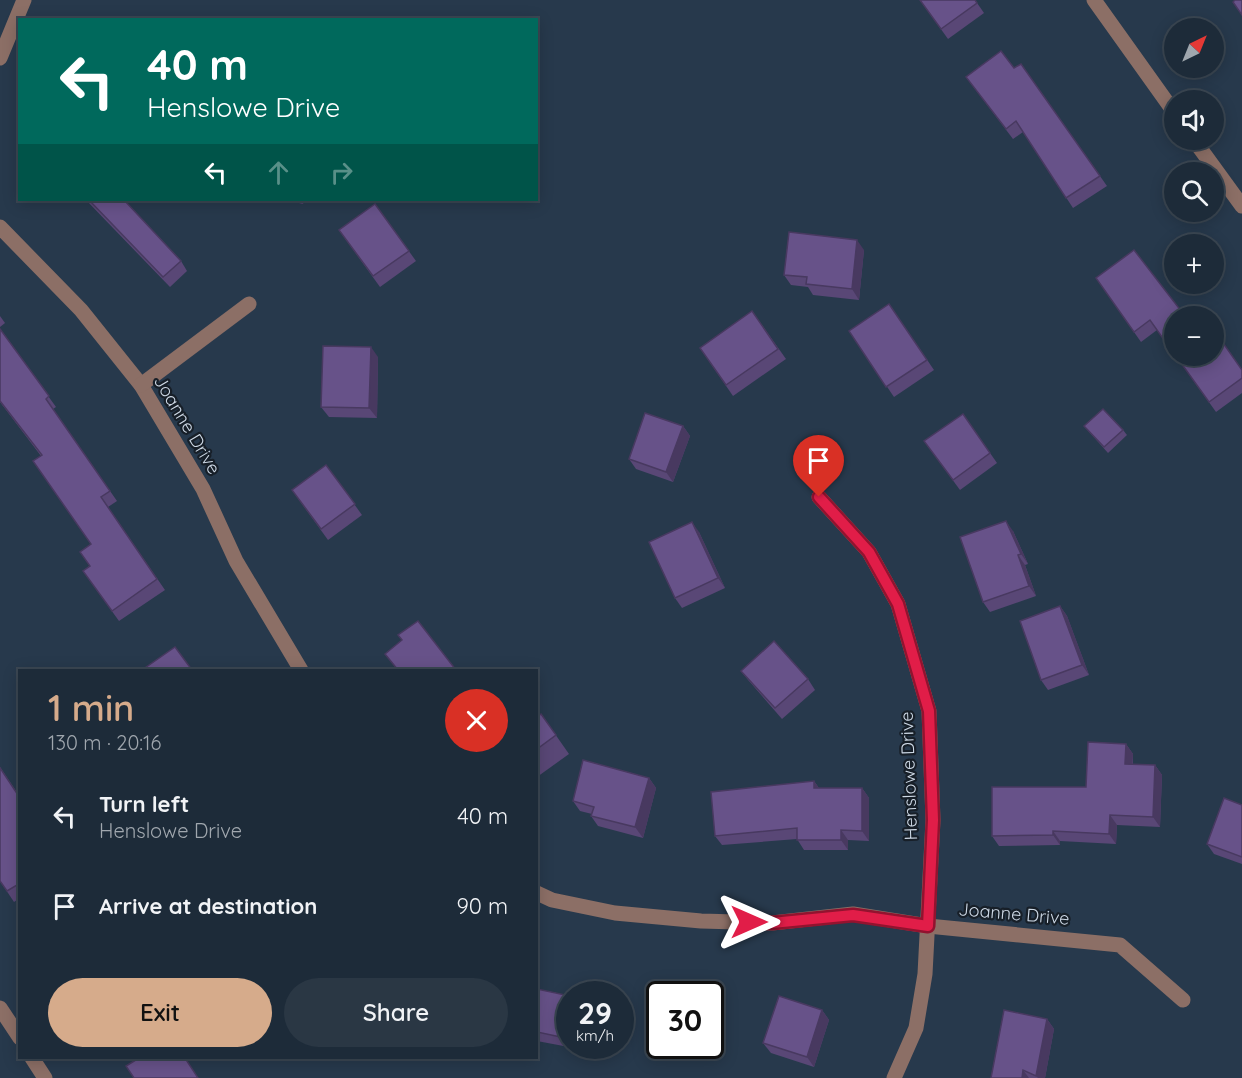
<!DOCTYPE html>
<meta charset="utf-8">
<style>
:root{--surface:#1d2b39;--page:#2a3744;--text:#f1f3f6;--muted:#a0a7ae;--line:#3b4753;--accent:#d6ab8b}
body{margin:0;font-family:Quicksand,sans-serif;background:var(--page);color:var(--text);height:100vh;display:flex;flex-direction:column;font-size:22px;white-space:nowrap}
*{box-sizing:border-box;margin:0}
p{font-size:20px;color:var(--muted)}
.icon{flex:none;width:33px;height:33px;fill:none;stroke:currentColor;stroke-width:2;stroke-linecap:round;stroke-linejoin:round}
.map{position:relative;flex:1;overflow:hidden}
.side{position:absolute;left:18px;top:669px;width:520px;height:390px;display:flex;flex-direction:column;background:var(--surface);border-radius:0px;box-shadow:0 3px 15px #0003,0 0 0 2px var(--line)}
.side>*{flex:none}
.top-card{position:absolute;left:18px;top:18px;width:520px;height:183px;border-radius:0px;box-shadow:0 3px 15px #0003,0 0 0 2px var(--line);background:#00695c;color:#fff;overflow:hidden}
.needle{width:39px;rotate:43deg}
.buttons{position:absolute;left:1164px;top:18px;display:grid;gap:12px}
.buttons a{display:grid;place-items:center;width:60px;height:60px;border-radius:50%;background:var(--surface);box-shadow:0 3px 15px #0003,0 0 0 2px var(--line);font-size:30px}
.speed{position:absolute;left:556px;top:981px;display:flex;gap:12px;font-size:30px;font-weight:700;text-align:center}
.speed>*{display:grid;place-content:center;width:78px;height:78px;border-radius:50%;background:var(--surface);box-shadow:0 3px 15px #0003,0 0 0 2px var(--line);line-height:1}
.speed small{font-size:15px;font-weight:400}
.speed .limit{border:3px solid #111;border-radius:9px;background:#fff;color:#111}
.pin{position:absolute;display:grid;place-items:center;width:51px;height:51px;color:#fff;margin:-62px -26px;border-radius:50% 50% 50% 0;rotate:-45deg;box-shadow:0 0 6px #0007}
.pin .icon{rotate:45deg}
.me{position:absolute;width:66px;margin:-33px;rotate:90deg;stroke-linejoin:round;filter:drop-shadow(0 0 4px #0008)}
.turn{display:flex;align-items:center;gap:21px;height:126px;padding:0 30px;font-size:27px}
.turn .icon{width:78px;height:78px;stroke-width:2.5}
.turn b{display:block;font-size:42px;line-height:51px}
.lanes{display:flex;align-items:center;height:57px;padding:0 30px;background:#0003;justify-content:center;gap:30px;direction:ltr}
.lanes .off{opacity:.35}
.round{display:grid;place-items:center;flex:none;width:63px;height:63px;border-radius:32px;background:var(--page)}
.summary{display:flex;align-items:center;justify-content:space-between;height:102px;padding:0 30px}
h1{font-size:36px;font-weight:600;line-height:45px;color:var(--accent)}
.cta{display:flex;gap:12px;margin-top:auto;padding:12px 30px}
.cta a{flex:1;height:69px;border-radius:36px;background:var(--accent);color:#111;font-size:24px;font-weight:600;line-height:69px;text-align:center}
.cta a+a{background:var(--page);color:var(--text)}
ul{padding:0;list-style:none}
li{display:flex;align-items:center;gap:18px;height:90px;padding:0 30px}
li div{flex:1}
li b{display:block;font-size:22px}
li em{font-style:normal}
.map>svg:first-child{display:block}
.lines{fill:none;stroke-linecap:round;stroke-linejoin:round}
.minor{stroke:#8c6f66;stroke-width:15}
.wall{fill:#594776}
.shaded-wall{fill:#483960}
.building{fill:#675289;stroke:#483960;stroke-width:1.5}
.route-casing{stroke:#92132f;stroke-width:15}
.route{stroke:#e11d48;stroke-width:10}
.labels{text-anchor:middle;stroke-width:4.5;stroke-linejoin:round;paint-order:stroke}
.street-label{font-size:18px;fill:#ced9e6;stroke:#171f28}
</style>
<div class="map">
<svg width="1242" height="1078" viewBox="0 0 1242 1078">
<rect width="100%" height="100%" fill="#27394c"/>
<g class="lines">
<!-- minor -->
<g class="minor">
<path d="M 1094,0 L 1174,112"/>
<path d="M 0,58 L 24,0"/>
<path d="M 1194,140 L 1242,206"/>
<path d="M 0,227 L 81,310 L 141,385 L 203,489 L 236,561 L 301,670"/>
<path d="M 141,385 L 249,304"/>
<path d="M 819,497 L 869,552 L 898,604 L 929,711 L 933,820 L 925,974 L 916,1028 L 894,1078"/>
<path d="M 537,893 L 552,900 L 615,913 L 701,921 L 772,923 L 853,914 L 928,926 L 1120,945 L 1183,1000"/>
<path d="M 0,1008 L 20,1038"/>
<path d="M 32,1058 L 45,1078"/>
</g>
</g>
<!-- wall -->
<g class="wall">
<path d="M 920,0 L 975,0 L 984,13 L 948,39 Z"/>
<path d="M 1021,64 L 1107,186 L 1073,208 L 1023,132 L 1013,139 L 966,77 L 1014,68 Z"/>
<path d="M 86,200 L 124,200 L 181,261 L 187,271 L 170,287 Z"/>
<path d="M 287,200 L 304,200 L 303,204 Z"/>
<path d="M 375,204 L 416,261 L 380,287 L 339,230 Z"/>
<path d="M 864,250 L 859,300 L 813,295 L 808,287 L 791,285 L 784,275 Z"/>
<path d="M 1134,250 L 1157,330 L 1141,342 L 1096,278 Z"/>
<path d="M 889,304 L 934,370 L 894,397 L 849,331 Z"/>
<path d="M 752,311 L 786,359 L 733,396 L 700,348 Z"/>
<path d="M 0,316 L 5,323 L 0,327 Z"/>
<path d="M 0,329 L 56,407 L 53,409 L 117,501 L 108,507 L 165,590 L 119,621 L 83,571 L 89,566 L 91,544 L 41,456 L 0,402 Z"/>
<path d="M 1176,356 L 1242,370 L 1242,393 L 1216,412 Z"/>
<path d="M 378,357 L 377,418 L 329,417 L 321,407 Z"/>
<path d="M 963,414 L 997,463 L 960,490 L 924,441 Z"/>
<path d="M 683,426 L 690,436 L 673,482 L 636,469 L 629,459 Z"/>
<path d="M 1084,426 L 1123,430 L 1127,435 L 1108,453 Z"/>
<path d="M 326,465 L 362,515 L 328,540 L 292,490 Z"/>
<path d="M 1013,531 L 1028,564 L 1025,565 L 1036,596 L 990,612 L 983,602 Z"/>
<path d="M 699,532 L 725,588 L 682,608 L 675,598 Z"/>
<path d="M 1060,606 L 1067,616 L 1089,675 L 1048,690 L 1041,680 Z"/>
<path d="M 741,671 L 808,679 L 815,690 L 782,719 L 749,681 Z"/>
<path d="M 541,714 L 569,754 L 537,777 L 537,717 Z"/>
<path d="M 1126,744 L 1133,754 L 1133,764 L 1155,765 L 1162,775 L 1160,827 L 1117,825 L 1116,844 L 1060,841 L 1060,845 L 999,846 L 992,836 L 1086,787 Z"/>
<path d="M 0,767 L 20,797 L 20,898 L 14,902 L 0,881 Z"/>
<path d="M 649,778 L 656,788 L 643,838 L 598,826 L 591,816 L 592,814 L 580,811 L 573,801 Z"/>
<path d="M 814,781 L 819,788 L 862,788 L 869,798 L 869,841 L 848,840 L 848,850 L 804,850 L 797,839 L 722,845 L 715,836 Z"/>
<path d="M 1242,805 L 1242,864 L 1214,854 L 1207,844 Z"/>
<path d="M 537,989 L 570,996 L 570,1046 L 591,1046 L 590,1051 L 537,1041 Z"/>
<path d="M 822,1010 L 829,1020 L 814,1067 L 771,1053 L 763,1043 Z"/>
<path d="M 1047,1019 L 1054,1029 L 1045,1078 L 991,1078 Z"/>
</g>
<!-- shaded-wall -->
<g class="shaded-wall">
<path d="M 299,200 L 304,200 L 303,204 Z"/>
<path d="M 857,240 L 864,250 L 859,300 L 852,289 Z"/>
<path d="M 371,347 L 378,357 L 377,418 L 369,408 Z"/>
<path d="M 683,426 L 690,436 L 673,482 L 666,472 Z"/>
<path d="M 1006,521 L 1013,531 L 1028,564 L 1021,554 Z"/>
<path d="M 692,522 L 699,532 L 725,588 L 718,578 Z"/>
<path d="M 1018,555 L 1025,565 L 1036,596 L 1029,586 Z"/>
<path d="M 1060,606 L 1067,616 L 1089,675 L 1082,665 Z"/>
<path d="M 1126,744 L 1133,754 L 1132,774 L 1125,764 Z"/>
<path d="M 1155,765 L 1162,775 L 1160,827 L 1153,817 Z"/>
<path d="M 649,778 L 656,788 L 643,838 L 635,827 Z"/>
<path d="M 814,781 L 821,791 L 814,788 Z"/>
<path d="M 862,788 L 869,798 L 869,841 L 862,831 Z"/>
<path d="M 1110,815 L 1117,825 L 1116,844 L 1109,834 Z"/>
<path d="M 841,830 L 848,840 L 848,850 L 841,840 Z"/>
<path d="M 1053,831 L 1060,841 L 1060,845 L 1053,835 Z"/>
<path d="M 822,1010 L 829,1020 L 814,1067 L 807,1057 Z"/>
<path d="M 1047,1019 L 1054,1029 L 1045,1078 L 1038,1078 L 1036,1076 Z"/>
<path d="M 586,1046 L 591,1046 L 590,1051 Z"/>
<path d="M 1023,1070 L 1029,1078 L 1022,1078 Z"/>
</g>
<!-- building -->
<g class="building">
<path d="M 920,0 L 975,0 L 977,3 L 941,29 Z"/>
<path d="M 1235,0 L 1242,0 L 1242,15 L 1233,2 Z"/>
<path d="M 1001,51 L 1014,68 L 1021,64 L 1100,176 L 1066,198 L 1016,121 L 1006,129 L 966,77 Z"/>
<path d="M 89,200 L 124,200 L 181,261 L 163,277 Z"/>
<path d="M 375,204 L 409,251 L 373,276 L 339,230 Z"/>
<path d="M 789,232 L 857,240 L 852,289 L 806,284 L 807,277 L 784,275 Z"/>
<path d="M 1134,250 L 1185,316 L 1174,316 L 1174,354 L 1150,320 L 1134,332 L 1096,278 Z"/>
<path d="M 889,304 L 927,360 L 886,387 L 849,331 Z"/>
<path d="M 752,311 L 778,349 L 726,385 L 700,348 Z"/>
<path d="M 0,329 L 49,396 L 46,399 L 110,491 L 101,497 L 157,579 L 112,611 L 83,571 L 90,566 L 80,552 L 91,544 L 33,461 L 42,455 L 0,401 Z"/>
<path d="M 1214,330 L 1242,370 L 1242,378 L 1209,402 L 1176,356 L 1214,356 Z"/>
<path d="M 323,346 L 371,347 L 369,408 L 321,407 Z"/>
<path d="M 1103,409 L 1123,430 L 1104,447 L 1084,426 Z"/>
<path d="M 645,413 L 683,426 L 666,472 L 629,459 Z"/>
<path d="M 963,414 L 990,453 L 953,480 L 924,441 Z"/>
<path d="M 326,465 L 355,504 L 321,529 L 292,490 Z"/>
<path d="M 1006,521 L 1021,554 L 1018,555 L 1029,586 L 983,602 L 960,537 Z"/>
<path d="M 692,522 L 718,578 L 675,598 L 649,542 Z"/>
<path d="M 1060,606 L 1082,665 L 1041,680 L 1020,621 Z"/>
<path d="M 418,621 L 456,670 L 398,670 L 385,654 L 402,640 L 398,635 Z"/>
<path d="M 774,641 L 808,679 L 775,708 L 741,671 Z"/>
<path d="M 175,647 L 192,670 L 142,670 Z"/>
<path d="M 541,714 L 556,735 L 537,749 L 537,717 Z"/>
<path d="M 1088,742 L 1126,744 L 1125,764 L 1155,765 L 1153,817 L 1110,815 L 1109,834 L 1053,831 L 1053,835 L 992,836 L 992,787 L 1086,787 Z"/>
<path d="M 583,760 L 649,778 L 635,827 L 591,816 L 594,807 L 573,801 Z"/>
<path d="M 0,768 L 20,798 L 20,889 L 17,885 L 7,891 L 0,881 Z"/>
<path d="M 814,781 L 814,788 L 862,788 L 862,831 L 841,830 L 841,840 L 797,840 L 797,828 L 715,836 L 711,792 Z"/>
<path d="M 1224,798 L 1242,805 L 1242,857 L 1207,844 Z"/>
<path d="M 537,989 L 570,996 L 570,1039 L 537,1032 Z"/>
<path d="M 779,996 L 822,1010 L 807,1057 L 763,1043 Z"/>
<path d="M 1004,1010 L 1047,1019 L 1036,1076 L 1023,1070 L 1022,1078 L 991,1078 Z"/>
<path d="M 139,1058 L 185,1058 L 198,1078 L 134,1078 L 126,1066 Z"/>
</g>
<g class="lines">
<defs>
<path id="route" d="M 749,922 L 772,923 L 853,915 L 928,926 L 933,820 L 929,711 L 898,604 L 869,552 L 819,497"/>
</defs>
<!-- route casing -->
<use href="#route" class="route-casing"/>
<!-- route -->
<use href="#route" class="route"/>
</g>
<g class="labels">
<!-- street labels -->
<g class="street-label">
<text transform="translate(187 425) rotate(59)" y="6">Joanne Drive</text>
<text transform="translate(909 776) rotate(-92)" y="6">Henslowe Drive</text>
<text transform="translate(1014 914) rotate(5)" y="6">Joanne Drive</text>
</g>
</g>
</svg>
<div class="buttons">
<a><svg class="needle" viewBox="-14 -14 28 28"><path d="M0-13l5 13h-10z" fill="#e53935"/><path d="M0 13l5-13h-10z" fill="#a0a7ae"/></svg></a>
<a><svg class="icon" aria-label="sound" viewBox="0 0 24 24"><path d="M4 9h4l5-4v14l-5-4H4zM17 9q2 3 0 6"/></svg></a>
<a><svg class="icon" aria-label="search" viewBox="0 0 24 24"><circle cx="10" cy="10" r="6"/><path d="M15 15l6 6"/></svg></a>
<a>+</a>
<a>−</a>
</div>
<div class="speed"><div>29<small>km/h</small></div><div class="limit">30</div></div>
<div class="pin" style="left:819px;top:497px;background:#d93025"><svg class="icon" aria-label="arrive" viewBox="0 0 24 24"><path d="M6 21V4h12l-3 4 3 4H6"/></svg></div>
<svg class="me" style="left:749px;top:922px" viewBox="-20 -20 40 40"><path d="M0-17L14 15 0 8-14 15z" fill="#e11d48" stroke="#fff" stroke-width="4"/></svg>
<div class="top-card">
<div class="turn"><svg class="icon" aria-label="left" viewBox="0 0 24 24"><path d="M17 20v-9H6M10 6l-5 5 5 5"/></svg><div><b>40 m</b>Henslowe Drive</div></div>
<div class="lanes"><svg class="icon" aria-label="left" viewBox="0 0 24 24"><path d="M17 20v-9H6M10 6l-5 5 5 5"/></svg><svg class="icon off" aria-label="ahead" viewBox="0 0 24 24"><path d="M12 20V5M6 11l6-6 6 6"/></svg><svg class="icon off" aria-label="right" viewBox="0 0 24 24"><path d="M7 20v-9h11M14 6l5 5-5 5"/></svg></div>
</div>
<section class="side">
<div class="summary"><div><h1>1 min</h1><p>130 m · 20:16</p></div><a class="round" style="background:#d93025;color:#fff"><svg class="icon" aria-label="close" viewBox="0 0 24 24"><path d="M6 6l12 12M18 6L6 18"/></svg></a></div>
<ul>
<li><svg class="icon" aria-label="left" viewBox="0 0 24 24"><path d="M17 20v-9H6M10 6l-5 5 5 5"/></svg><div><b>Turn left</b><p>Henslowe Drive</p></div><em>40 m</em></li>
<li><svg class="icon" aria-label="arrive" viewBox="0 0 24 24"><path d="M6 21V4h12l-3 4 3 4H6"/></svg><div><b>Arrive at destination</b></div><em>90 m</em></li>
</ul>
<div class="cta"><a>Exit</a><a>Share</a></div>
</section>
</div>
